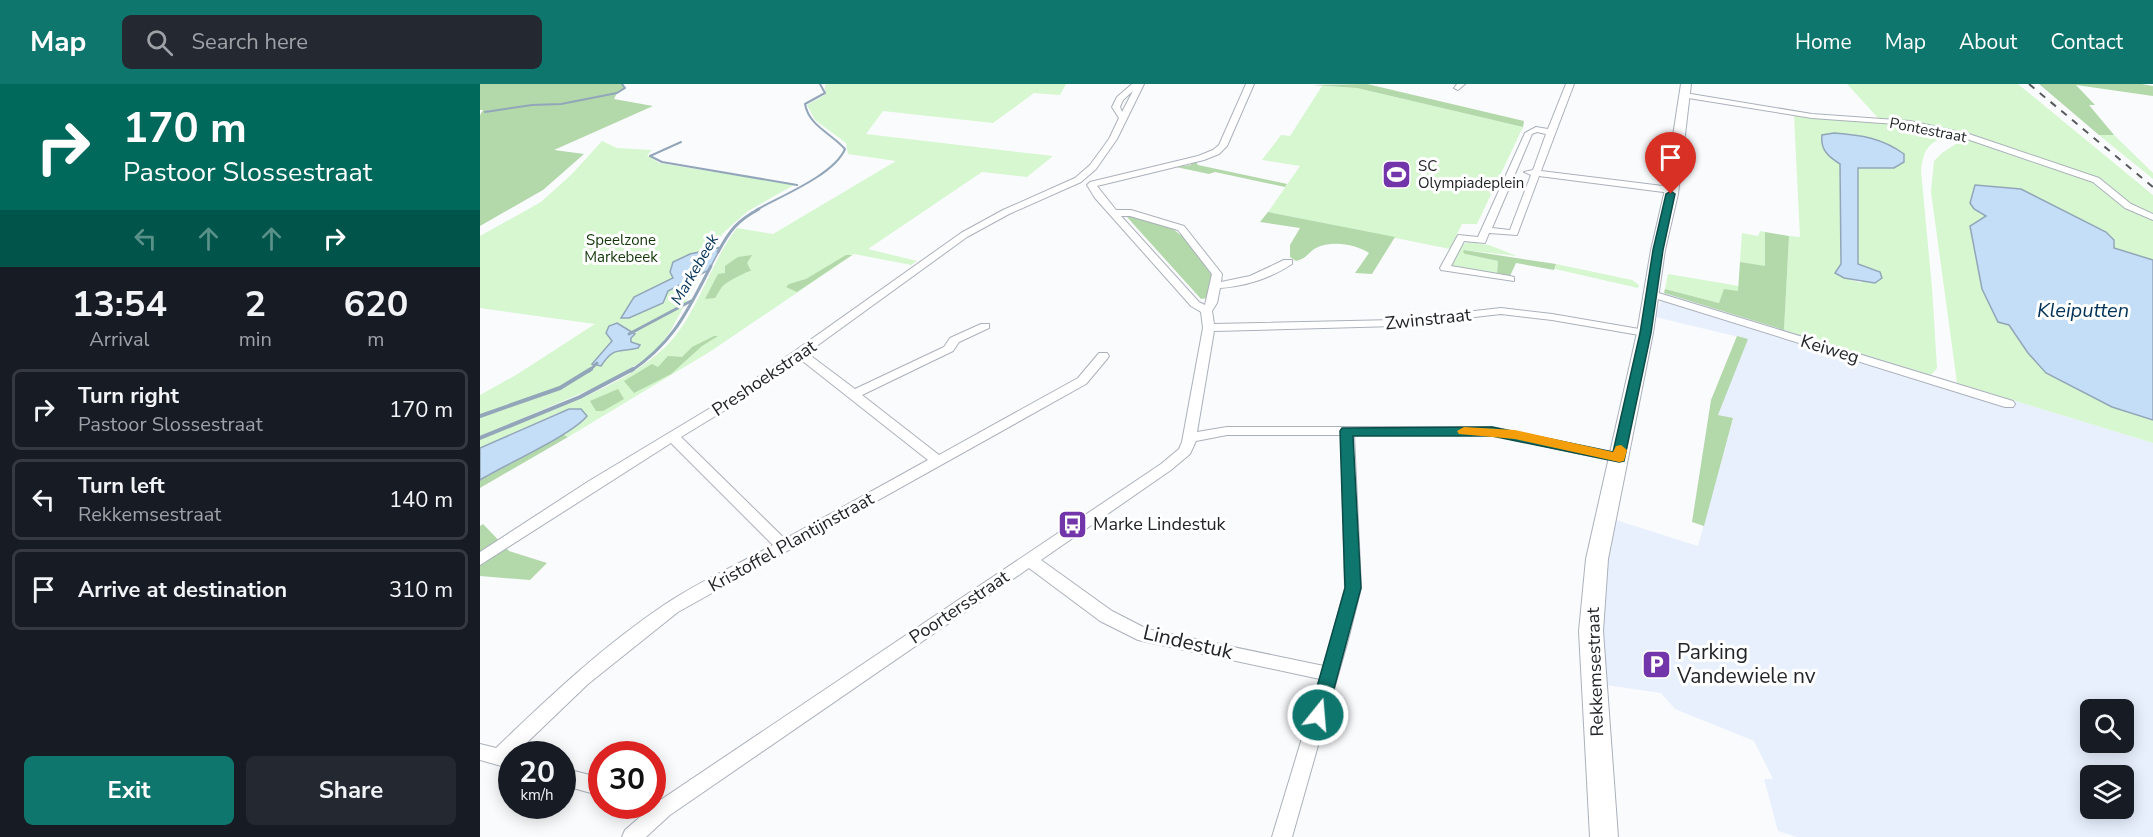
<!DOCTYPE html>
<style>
:root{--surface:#171b24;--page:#242831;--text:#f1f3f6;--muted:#9ea1a6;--line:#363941;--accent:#0f766e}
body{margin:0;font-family:"Nunito Sans",sans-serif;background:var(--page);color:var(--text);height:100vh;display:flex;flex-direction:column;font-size:22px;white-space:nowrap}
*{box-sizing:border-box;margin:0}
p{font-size:20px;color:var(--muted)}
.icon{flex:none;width:33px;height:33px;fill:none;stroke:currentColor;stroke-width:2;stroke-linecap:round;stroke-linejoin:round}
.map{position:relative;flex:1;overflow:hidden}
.side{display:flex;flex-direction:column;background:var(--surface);width:480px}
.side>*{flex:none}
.banner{background:#00695c;color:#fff;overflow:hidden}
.tools{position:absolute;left:1600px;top:615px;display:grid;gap:12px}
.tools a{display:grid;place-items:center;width:54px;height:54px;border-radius:9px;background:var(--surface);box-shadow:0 3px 15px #0003;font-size:30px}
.speed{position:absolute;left:18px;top:657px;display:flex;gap:12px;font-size:30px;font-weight:700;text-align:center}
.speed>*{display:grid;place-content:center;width:78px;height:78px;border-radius:50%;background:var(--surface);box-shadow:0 3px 15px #0003;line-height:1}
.speed small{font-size:15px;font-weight:400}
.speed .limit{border:9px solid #d22;background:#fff;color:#111}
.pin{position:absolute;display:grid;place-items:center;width:51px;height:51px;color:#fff;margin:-62px -26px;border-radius:50% 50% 50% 0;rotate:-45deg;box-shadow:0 0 6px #0007}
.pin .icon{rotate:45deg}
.me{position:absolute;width:66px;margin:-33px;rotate:17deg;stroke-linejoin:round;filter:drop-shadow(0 0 4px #0008)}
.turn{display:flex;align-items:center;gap:21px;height:126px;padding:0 24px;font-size:27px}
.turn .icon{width:78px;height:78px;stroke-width:2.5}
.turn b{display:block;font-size:42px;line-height:51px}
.lanes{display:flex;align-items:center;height:57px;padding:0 24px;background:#0003;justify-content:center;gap:30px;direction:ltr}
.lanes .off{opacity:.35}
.eta{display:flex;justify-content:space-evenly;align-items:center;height:102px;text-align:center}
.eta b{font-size:36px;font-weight:700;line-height:42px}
.primary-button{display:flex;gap:12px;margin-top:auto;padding:12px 24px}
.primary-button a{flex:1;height:69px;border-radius:9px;background:var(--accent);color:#fff;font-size:24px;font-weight:700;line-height:69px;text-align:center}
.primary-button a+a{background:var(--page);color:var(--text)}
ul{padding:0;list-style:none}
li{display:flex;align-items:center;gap:18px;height:81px;margin:0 12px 9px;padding:0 12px;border:3px solid var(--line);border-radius:9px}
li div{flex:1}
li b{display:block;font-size:22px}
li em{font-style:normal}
header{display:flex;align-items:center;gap:36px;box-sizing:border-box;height:84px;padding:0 30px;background:var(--accent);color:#fff}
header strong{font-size:28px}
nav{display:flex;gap:33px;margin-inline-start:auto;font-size:21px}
.search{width:420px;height:54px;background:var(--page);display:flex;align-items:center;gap:15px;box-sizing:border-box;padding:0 21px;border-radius:9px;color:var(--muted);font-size:22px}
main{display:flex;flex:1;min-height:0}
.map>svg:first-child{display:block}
.built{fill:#e8f0fe;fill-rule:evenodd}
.green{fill:#d6f7cf;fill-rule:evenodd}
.forest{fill:#b3d8aa}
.water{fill:#c4def7;stroke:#93a6b9;stroke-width:1.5}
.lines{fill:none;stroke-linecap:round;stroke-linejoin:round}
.stream-far2{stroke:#93a6b9;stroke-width:2}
.stream-far1{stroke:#93a6b9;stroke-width:3}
.stream{stroke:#93a6b9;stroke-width:4}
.street-casing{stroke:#abb1bb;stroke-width:2}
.secondary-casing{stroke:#abb1bb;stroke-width:2}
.street{fill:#fff;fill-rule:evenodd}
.secondary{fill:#fff;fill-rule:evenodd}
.rail{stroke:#595a5e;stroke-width:2;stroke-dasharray:7 7;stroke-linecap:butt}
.route{fill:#0f766e;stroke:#0a4d48;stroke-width:1.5}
.slow{fill:#f59e0b}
.labels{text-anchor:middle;stroke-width:6;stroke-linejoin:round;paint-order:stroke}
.far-street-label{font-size:15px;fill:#222428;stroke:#fff}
.far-poi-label{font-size:15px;fill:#222428;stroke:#fff;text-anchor:start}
.far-park-label{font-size:15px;fill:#123608;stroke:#fff}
.far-water-label{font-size:16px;font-style:italic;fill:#003157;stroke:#fff}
.street-label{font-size:18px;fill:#222428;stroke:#fff}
.poi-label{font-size:18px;fill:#222428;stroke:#fff;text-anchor:start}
.water-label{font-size:20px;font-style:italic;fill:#003157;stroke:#fff}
.near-street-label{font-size:21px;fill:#222428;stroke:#fff}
.near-poi-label{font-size:21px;fill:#222428;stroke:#fff;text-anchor:start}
</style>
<header>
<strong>Map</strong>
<div class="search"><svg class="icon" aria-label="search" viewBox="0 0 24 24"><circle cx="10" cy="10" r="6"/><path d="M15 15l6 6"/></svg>Search here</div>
<nav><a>Home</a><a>Map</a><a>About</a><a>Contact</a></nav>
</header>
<main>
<section class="side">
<div class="banner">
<div class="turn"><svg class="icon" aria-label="right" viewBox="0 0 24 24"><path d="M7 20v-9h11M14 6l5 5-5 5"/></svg><div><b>170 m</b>Pastoor Slossestraat</div></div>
<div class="lanes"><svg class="icon off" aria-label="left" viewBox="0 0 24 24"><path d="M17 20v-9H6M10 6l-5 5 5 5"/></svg><svg class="icon off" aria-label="ahead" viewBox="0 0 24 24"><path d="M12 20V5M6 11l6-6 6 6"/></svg><svg class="icon off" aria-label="ahead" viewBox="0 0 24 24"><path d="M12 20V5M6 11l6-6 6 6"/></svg><svg class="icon" aria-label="right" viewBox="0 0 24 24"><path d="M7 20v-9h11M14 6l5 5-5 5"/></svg></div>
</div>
<div class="eta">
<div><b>13:54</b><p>Arrival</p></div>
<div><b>2</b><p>min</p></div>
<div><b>620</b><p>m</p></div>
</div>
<ul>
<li><svg class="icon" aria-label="right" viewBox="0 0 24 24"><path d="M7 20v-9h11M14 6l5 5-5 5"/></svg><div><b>Turn right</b><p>Pastoor Slossestraat</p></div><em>170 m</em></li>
<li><svg class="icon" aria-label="left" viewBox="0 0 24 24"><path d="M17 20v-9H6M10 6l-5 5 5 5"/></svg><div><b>Turn left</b><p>Rekkemsestraat</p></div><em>140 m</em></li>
<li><svg class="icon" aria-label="arrive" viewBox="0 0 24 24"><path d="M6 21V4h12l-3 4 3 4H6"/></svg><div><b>Arrive at destination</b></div><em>310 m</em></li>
</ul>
<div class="primary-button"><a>Exit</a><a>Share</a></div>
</section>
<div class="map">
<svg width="1673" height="753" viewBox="0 0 1673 753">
<rect width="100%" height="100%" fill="#fafbfd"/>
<!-- built -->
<path class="built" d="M 1184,209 L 1673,359 L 1673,753 L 1317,753 L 1298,747 L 1284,695 L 1293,695 L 1274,657 L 1195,625 L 1181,609 L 1126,601 L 1122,534 L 1125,484 L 1136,436 L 1218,462 L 1253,335 L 1238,331 L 1267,255 L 1175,233 ZM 1611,626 L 1644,626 L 1644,658 L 1611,658 ZM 1611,692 L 1644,692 L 1644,724 L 1611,724 Z"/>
<!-- green -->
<g class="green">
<path d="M 348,0 L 586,0 L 580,11 L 554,9 L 513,39 L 403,27 L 386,50 L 573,72 L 547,93 L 502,88 L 388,165 L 437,177 L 431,181 L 374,170 L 231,267 L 88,353 L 82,350 L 102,338 L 95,325 L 78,329 L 0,364 L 0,356 C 59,329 161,301 199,247 C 222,215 233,175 257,144 L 293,150 L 416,77 L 368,70 L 366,59 L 335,36 L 327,21 L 345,11 L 345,1 Z"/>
<path d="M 1367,0 L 1538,0 L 1673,111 L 1673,132 C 1651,125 1636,105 1616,94 C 1545,70 1474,42 1399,35 Z"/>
<path d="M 842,2 L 877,4 L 1043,43 L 997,140 L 982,140 L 970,165 L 788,128 L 820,82 L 782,76 L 801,51 L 810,52 Z"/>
<path d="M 1314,31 L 1433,41 L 1468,50 C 1448,61 1444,63 1441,87 L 1452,204 L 1457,284 L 1451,291 L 1304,246 L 1309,152 L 1320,153 ZM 1354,49 L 1374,50 L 1414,84 L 1378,84 L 1378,180 L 1382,199 L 1364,194 L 1355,189 L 1361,180 L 1360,80 L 1342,51 Z"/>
<path d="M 1619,51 L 1634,51 L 1673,89 L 1673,95 Z"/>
<path d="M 1485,54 L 1599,91 L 1621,102 L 1640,121 L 1673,136 L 1673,176 L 1634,164 L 1626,148 L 1541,105 L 1495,102 L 1507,132 L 1529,241 L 1548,269 L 1566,289 L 1632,323 L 1673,336 L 1673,359 L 1477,299 L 1451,108 L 1454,77 L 1462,69 Z"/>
<path d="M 122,57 L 137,64 L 172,66 L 167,71 L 179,79 L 314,101 L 268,127 L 243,149 L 190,248 L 178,264 L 163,277 L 116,303 L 0,352 L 0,311 L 36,291 L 115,240 L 0,224 L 0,152 L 61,118 L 92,90 Z"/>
<path d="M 1280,147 L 1285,148 L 1285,183 L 1260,178 L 1262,149 L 1278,152 Z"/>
<path d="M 988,158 L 1009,161 L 1037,172 L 984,166 L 985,170 L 1018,177 L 1017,190 L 974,183 L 971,180 L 980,162 Z"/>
<path d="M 1076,180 L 1152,196 L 1159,201 L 1158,204 L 1075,185 Z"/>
<path d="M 1188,190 L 1259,202 L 1259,207 L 1239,219 L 1185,205 Z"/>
</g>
<!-- forest -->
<g class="forest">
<path d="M 0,0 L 142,0 L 145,4 L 137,9 L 134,15 L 173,22 L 74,66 L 104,70 L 63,106 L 0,142 L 0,31 L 3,26 L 0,26 Z"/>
<path d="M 887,0 L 1044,37 L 1043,43 L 877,4 L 832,1 Z"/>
<path d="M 1559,0 L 1662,0 L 1673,2 L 1673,12 L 1596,1 L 1615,21 L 1609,21 L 1634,51 L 1619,51 Z"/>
<path d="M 711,78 L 716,78 L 718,81 L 807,100 L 805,103 L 735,88 L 729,90 L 696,83 L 711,81 Z"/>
<path d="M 788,128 L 915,153 L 892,190 L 875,189 L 889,169 C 876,160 851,156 836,164 C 827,169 828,174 816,177 L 810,173 L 810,161 L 820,144 L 780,138 Z"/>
<path d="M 653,132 L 692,144 L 704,154 L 733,190 L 727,214 L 721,215 L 647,133 Z"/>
<path d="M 1285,148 L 1309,152 L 1304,246 L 1184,209 L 1185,205 L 1239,219 L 1244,205 L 1258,207 L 1260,178 L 1285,182 Z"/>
<path d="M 984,166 L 1076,180 L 1074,186 L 1036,179 L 1030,192 L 1017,190 L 1018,177 L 985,170 L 983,168 Z"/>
<path d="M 272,171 L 267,179 L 271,187 C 267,187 247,198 244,201 C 240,204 238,210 235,214 L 225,215 L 238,190 L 245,189 L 245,182 L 258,173 Z"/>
<path d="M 366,171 L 372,171 L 317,208 L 306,203 L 309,200 L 326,195 Z"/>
<path d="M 234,252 L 238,252 L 222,262 L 191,290 L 154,309 L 144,297 L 172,280 L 178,283 L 188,272 L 202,273 L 212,263 Z"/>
<path d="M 1257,252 L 1268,255 L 1238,331 L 1253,334 L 1224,442 L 1212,438 L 1231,316 Z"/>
<path d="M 138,305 L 144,315 L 123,327 L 116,327 L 110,317 Z"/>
<path d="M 82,350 L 88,353 L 0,404 L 0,396 Z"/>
<path d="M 3,440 L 29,467 L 67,479 L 50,496 L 0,492 L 0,442 Z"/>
</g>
<!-- water -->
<g class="water">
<path d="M 1354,49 C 1381,51 1402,54 1424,70 L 1424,78 L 1414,84 L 1378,84 L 1378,180 L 1400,188 L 1402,194 L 1395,199 L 1364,194 L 1355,189 L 1361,180 L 1360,80 C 1349,73 1340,66 1342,51 Z"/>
<path d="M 1495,101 L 1541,105 L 1626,148 L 1634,156 L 1634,164 L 1673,176 L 1673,336 L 1632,323 L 1566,289 L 1548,269 L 1529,241 L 1518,238 L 1502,205 L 1490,142 L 1506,132 L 1494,125 L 1490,119 Z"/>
<path d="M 241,163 L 229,186 L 188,207 L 183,219 L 149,234 L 141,234 L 154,213 L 193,194 L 190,188 L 193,178 L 210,170 Z"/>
<path d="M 137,239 L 155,250 L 151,254 L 151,258 L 160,261 L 158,264 C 138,269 134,262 121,282 L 112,280 L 132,257 L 126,249 L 129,242 Z"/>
<path d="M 89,325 L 101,325 L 107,332 C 92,351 24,381 0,396 L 0,364 Z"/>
</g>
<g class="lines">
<!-- stream-far2 -->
<g class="stream-far2">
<path d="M 5,28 L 52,21 L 81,20 L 137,9 L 145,4 L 142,0"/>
<path d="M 201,58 L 170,72 L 182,78 L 317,101"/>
<path d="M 276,126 C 301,112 354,91 365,65 C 351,49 329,42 325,20 L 345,9 L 340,0"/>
</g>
<!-- stream-far1 -->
<g class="stream-far1">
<path d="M 238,168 C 250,146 257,137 279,125"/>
<path d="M 149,250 L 211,217"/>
<path d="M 109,287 L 117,279"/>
<path d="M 151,287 C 195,257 207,227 231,182"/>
</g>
<!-- stream -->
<g class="stream">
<path d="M 0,332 L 80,304 L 111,285"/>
<path d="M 0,354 L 100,313 L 153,285"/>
</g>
<defs>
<g id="street">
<path d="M 652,0 L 664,0 L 637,55 L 616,85 L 601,98 L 529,130 L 487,153 L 327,269 L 375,305 L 464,263 L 470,254 L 501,240 L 509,240 L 509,244 L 479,258 L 473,267 L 382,311 L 459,371 L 598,294 L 619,269 L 627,269 L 629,272 L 627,275 L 606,300 L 198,528 L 108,600 L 35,670 L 37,670 L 32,670 L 32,685 L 0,676 L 0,660 L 16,664 C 69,613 123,562 184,521 C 218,498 257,481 293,461 L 191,359 L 0,481 L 0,468 L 109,397 L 257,308 L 481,149 L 523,126 L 595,94 L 610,81 L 629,55 L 639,34 L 632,23 L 637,13 ZM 653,7 L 642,28 L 640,23 L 643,16 ZM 320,275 L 448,376 L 305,455 L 201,353 L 265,314 Z"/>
<path d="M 766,0 L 774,0 L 747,62 L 739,70 L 724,76 L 617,102 L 636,126 L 651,126 L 704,142 L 742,190 L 741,198 L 770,192 L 804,176 L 812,176 L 812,180 C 791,194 765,202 740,204 L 737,219 L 732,227 L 734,240 L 915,236 L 1021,224 L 1072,230 L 1165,246 L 1171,249 L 1165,252 L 1072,236 L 1021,230 L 915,242 L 734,247 L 717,348 L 747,343 L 1012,343 L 1139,370 L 1146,374 L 1144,377 L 1139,378 L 1012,351 L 874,351 L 881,504 L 868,556 L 812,753 L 792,753 L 840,595 L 658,556 L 620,537 L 549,484 L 190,731 L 166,753 L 142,753 L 145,746 L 176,719 L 681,380 L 699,365 L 702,358 L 723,244 L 721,228 L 711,222 L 615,114 L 607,101 L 610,98 L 718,72 L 733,66 L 739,61 ZM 641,132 L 650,132 L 698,146 L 732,190 L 725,221 L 719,218 ZM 747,351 L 861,351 L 865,504 L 844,582 L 667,545 L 632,527 L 561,476 L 691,386 L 710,370 L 716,357 Z"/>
<path d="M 977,0 L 985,0 L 978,6 L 974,4 Z"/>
<path d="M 1086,0 L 1094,0 L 1061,87 L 1191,103 L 1196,106 L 1191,109 L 1059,92 L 1037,151 L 1009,149 L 1005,159 L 984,157 L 971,182 L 1030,192 L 1034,193 L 1034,197 L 961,186 L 960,184 L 978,151 L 998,153 L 1045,49 L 1056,43 L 1068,45 ZM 1057,48 L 1066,50 L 1053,86 L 1044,88 L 1051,91 L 1030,146 L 1012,144 L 1052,50 Z"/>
<path d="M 1205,9 L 1332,30 L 1430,37 L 1489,50 L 1619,94 L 1651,120 L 1673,130 L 1673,136 L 1645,124 L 1613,98 L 1484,54 L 1430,41 L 1332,34 L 1202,13 L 1202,9 Z"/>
<path d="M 1172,207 L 1533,317 L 1535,320 L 1533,323 L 1525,323 L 1168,212 L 1168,208 Z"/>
<path d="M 82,684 L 122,694 L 122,712 L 82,701 Z"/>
</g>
<path id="secondary" d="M 1201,0 L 1211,0 L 1198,110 L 1185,166 L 1173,249 L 1128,475 L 1123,547 L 1138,753 L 1110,753 L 1099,547 L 1106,475 L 1157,249 L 1171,166 L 1184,110 Z"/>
</defs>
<!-- street casing -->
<use href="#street" class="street-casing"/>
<!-- secondary casing -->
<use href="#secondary" class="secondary-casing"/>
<!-- street -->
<use href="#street" class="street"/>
<!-- secondary -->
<use href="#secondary" class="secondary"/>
<!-- rail -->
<path class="rail" d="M 1549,0 L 1673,103"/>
</g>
<!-- route -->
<path class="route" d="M 1191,107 L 1195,110 L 1183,166 L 1171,249 L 1144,377 L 1139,378 L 1012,352 L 873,352 L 881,504 L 847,631 L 844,636 L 838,638 L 832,636 L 829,631 L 865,504 L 860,347 L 862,344 L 1012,343 L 1133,368 L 1160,249 L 1173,166 L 1186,110 Z"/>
<!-- slow -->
<path class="slow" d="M 984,343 L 1035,346 L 1133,368 L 1136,362 L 1141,361 L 1147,366 L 1144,377 L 1139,378 L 1035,355 L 979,350 L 977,347 Z"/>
<!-- icons -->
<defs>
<symbol id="stadium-square" viewBox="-11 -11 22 22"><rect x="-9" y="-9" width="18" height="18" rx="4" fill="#7235aa" stroke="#fff"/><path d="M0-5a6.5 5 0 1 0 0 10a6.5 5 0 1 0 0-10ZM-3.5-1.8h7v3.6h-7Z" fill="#fff"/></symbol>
<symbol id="bus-square" viewBox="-11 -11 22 22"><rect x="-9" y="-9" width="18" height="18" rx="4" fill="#7235aa" stroke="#fff"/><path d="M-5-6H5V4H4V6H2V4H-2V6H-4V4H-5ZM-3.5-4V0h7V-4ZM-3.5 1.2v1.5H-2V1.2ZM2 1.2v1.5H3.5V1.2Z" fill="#fff"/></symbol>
<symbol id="parking-square" viewBox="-11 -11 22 22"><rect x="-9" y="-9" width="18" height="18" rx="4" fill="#7235aa" stroke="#fff"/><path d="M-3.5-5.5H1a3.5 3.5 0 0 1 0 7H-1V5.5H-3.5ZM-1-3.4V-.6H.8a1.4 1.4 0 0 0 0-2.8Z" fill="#fff"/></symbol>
</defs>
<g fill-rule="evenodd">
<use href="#stadium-square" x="900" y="74" width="33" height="33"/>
<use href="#bus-square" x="576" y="424" width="33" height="33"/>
<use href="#parking-square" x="1160" y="564" width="33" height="33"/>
</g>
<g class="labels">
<!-- far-street labels -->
<g class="far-street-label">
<text transform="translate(1448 46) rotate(11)" y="5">Pontestraat</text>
</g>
<!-- far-poi labels -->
<g class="far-poi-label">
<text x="938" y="87">SC<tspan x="938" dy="17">Olympiadeplein</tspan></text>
</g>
<!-- far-park labels -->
<g class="far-park-label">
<text x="141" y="161">Speelzone<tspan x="141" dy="17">Markebeek</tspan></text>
</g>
<!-- far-water labels -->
<g class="far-water-label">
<text transform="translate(214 185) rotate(-60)" y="6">Markebeek</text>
</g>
<!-- street labels -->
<g class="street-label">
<text transform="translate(948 235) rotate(-6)" y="6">Zwinstraat</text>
<text transform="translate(1350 265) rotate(17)" y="6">Keiweg</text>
<text transform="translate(284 294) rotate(-34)" y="6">Preshoekstraat</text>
<text transform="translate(311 458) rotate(-29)" y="6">Kristoffel Plantijnstraat</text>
<text transform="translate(479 523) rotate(-34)" y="6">Poortersstraat</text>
<text transform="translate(1115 588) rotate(-92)" y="6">Rekkemsestraat</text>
</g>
<!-- poi labels -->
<g class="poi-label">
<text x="613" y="446">Marke Lindestuk</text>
</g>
<!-- water labels -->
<g class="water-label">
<text x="1603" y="233">Kleiputten</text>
</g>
<!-- near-street labels -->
<g class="near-street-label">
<text transform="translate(708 558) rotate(13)" y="7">Lindestuk</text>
</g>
<!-- near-poi labels -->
<g class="near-poi-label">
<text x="1197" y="575">Parking<tspan x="1197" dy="24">Vandewiele nv</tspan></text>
</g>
</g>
</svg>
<div class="tools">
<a><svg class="icon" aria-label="search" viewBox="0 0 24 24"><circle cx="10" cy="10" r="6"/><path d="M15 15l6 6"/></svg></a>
<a><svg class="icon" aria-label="layers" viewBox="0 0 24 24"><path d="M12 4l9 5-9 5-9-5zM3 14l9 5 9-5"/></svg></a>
</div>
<div class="speed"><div>20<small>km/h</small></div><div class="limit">30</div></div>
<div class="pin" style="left:1191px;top:110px;background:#d93025"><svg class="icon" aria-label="arrive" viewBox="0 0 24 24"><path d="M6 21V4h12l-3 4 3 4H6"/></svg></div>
<svg class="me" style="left:838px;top:631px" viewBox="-20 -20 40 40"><circle r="17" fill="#0f766e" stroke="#fff" stroke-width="3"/><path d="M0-11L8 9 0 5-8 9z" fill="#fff"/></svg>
</div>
</main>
